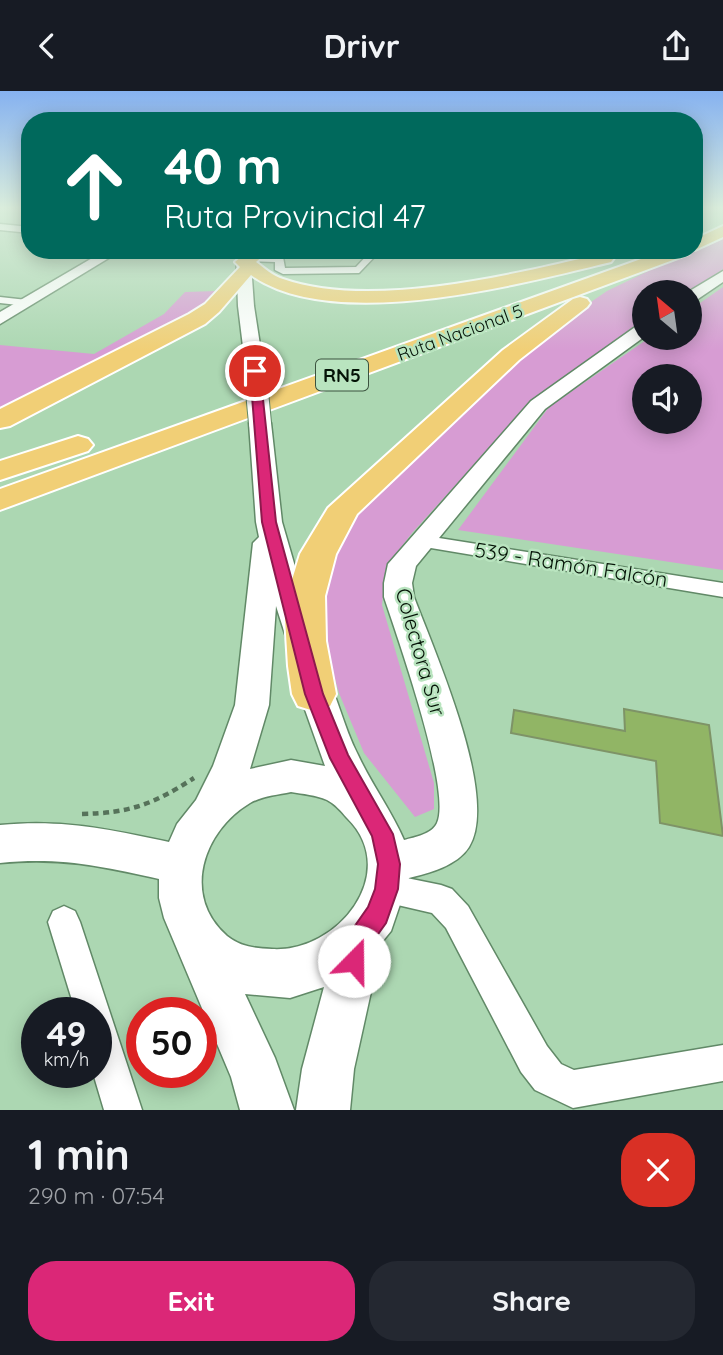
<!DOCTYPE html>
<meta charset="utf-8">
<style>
:root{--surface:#171b24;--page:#242831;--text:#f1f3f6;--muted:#9ea1a6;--accent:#db2777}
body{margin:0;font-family:Quicksand,sans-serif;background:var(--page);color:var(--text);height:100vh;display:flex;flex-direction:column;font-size:26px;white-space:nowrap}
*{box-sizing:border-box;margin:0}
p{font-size:23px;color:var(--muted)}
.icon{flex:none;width:38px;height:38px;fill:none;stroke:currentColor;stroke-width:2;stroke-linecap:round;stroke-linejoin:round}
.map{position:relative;height:1019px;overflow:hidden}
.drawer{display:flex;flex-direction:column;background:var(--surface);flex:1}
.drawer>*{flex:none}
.hud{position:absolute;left:21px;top:21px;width:682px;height:147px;border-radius:28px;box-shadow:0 4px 18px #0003;background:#00695c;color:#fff;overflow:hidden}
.needle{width:46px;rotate:331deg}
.tools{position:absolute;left:632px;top:189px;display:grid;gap:14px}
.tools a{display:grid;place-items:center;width:70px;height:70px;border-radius:50%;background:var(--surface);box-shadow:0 4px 18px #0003;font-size:35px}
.speed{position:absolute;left:21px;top:906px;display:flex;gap:14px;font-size:35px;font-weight:700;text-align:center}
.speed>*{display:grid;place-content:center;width:91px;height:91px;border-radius:50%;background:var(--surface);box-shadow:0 4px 18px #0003;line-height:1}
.speed small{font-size:18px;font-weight:400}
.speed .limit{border:10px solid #d22;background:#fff;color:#111}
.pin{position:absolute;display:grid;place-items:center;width:60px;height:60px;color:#fff;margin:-30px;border:4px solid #fff;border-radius:50%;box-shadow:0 2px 7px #0007}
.me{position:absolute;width:77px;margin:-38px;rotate:22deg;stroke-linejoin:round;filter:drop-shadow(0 0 5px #0008)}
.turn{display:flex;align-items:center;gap:24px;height:147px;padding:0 28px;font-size:32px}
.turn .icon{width:91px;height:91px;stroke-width:2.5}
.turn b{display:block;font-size:49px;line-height:60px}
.round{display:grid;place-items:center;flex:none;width:74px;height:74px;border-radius:28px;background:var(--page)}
.head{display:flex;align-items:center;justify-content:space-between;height:119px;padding:0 28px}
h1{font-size:42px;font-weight:700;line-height:52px}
.cta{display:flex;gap:14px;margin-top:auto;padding:14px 28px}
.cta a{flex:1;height:80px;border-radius:28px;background:var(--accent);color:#fff;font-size:28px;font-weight:700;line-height:80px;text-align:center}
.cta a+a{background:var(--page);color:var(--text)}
header{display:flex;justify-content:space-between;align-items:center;height:91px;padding:0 28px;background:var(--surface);font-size:32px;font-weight:700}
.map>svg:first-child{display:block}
.green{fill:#d79cd3;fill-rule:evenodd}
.building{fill:#91b565;stroke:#7e9367;stroke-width:2}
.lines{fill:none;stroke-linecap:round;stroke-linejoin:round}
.street-casing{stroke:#618967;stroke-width:3}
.secondary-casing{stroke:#618967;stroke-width:3}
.highway-casing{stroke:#fff;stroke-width:4}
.path{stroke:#56725a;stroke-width:4.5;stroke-dasharray:6 4.5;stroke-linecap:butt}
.street{fill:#fff;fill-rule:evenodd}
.secondary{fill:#fff;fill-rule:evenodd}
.highway{fill:#f1cf76;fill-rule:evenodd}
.secondary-bridge-casing{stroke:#618967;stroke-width:24;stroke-linecap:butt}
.secondary-bridge{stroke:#fff;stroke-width:22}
.route{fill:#db2777;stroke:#8e194d;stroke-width:2}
.labels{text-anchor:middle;stroke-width:5;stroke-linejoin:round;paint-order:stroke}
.far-street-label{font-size:18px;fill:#051307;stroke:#b9e4bf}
.shield{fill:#b9e4bf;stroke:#3b523e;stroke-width:2}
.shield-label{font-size:19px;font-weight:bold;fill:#051307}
.street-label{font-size:21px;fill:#051307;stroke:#b9e4bf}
</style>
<header><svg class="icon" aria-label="back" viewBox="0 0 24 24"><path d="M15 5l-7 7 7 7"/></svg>Drivr<svg class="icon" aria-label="share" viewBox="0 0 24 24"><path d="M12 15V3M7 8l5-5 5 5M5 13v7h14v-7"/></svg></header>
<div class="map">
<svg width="723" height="1019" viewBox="0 0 723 1019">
<rect width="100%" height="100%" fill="#acd7b2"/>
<!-- green -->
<g class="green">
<path d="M 723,144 L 723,178 L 690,202 L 644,201 L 644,233 L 530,312 L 412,442 L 386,476 L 382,514 L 434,692 L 434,718 L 415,726 L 364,662 L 339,602 L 318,530 L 343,430 L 531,252 L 607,200 Z"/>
<path d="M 723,196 L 723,479 L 458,439 L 549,316 L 649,247 L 690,247 L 690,219 ZM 690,285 L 690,331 L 644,331 L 644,285 Z"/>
<path d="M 217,200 L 202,220 L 0,324 L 0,254 L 94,263 L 164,223 L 185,201 Z"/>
</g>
<!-- building -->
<path class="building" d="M 624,618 L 709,634 L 723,745 L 660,732 L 656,670 L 511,642 L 514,619 L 625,640 Z"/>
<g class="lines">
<defs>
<g id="street">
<path d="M 0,133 L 30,136 L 30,142 L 0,139 Z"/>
<path d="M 372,159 L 381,159 L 359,182 L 283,183 L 275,179 L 275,171 L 250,170 L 245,167 L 250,164 L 283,166 L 285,177 L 356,176 Z"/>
<path d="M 0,206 L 27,209 L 33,212 L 27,215 L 0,212 Z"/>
<path d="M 420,444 L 723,492 L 723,506 L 413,454 L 410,450 Z"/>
<path d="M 387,783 L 441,794 L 452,798 L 468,815 L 547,955 L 561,973 L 574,979 L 723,954 L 723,990 L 573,1017 L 535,999 L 521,981 L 446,837 L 432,822 L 376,809 L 372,798 L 376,787 Z"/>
<path d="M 64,815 L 75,820 L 80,831 L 142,1019 L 104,1019 L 93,982 L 96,982 L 96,922 L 76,922 L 48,831 L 53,820 Z"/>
</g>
<g id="secondary">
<path d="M 106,159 L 122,159 L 0,233 L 0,221 Z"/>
<path d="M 236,159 L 250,159 L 254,215 L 264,280 L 255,286 L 246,280 L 238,215 Z"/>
<path d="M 723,180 L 723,191 L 695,210 L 690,212 L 688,201 Z"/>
<path d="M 644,233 L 644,246 L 545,318 L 416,475 L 412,492 L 414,506 C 434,560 500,706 469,756 C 457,775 429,782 409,787 L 391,840 L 382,851 L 354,978 L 350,1019 L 296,1019 L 302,978 L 324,896 L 290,907 L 245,903 L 275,967 L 294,1019 L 240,1019 L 231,986 L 164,827 L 159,807 L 159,788 C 100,775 60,766 0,772 L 0,734 C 63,728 108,738 169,751 L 177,733 L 196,709 L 213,675 L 235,614 L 253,452 L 259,446 L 256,431 L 249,332 L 252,327 L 268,327 L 271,332 L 282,431 L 314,541 L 309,549 L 298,552 L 287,549 L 276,515 L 269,614 L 250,678 L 291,669 L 325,675 L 292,582 L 297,573 L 309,570 L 321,573 C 337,602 343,635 358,664 C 372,694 391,719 404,749 C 415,746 432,743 437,732 C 452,700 397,545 384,506 L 384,492 L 388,473 L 531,310 L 638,234 ZM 291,701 C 303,703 316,704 327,709 C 335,713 341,720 347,727 C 402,781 338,862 272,858 C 254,857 241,856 227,845 C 181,805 203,740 250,712 C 262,705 277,704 291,701 Z"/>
</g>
<g id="highway">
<path d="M 723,135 L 723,146 L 695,159 L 695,148 Z"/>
<path d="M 249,159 L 269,159 L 256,171 C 264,177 273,185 283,188 C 371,219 515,183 605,162 L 614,167 L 611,171 C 520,193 333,243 251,184 L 219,221 L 205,233 L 10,335 L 0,337 L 0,318 L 189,223 L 205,213 L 240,176 L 235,171 Z"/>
<path d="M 666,159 L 691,159 L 689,163 L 0,419 L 0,398 Z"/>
<path d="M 580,206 L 587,208 L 590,212 L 587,216 L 519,269 L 357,423 L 336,463 L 325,505 L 326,550 L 336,603 L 330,615 L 314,620 L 298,615 L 292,603 L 288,575 L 285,527 L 287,505 L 300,463 L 328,417 L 503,259 L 573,208 Z"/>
<path d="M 78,345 L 88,348 L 93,354 L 88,360 L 0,389 L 0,370 Z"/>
</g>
</defs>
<!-- street casing -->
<use href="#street" class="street-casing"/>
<!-- secondary casing -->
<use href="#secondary" class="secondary-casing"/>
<!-- highway casing -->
<use href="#highway" class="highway-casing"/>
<!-- path -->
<path class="path" d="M 82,723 C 130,722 154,713 194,687"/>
<!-- street -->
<use href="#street" class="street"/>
<!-- secondary -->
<use href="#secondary" class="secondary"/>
<!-- highway -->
<use href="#highway" class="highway"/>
<defs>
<path id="secondary-bridge" d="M 255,280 L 260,332"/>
</defs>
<!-- secondary-bridge casing -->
<use href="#secondary-bridge" class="secondary-bridge-casing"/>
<!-- secondary-bridge -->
<use href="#secondary-bridge" class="secondary-bridge"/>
</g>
<!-- sky -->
<linearGradient id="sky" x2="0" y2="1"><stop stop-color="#86b2f0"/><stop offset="0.45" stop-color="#daeddc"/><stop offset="1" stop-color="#daeddc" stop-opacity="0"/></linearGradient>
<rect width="723" height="260" fill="url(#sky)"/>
<!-- route -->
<path class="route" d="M 255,277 L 260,280 L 276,431 L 323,603 L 348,664 L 393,743 L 400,773 L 398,798 L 386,832 L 371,853 L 363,879 L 354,882 L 345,879 L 341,870 L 352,839 L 368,816 L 375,798 L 378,773 L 372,745 L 330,667 L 305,603 L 262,431 L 250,280 Z"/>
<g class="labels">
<!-- far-street labels -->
<g class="far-street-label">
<text transform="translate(460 242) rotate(-20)" y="6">Ruta Nacional 5</text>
</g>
<!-- shield labels -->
<rect class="shield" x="316" y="268.5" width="52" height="31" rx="5"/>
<g class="shield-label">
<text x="342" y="291">RN5</text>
</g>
<!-- street labels -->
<g class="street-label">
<text transform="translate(571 474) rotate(9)" y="7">539 - Ramón Falcón</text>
<text transform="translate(420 561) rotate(74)" y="7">Colectora Sur</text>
</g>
</g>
</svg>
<div class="tools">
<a><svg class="needle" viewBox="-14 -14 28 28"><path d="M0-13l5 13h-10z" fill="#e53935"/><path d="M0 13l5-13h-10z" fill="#9ea1a6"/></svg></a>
<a><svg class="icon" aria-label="sound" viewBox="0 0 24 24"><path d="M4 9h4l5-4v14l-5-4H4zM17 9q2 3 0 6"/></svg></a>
</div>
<div class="speed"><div>49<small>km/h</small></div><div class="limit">50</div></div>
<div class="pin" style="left:255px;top:280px;background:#d93025"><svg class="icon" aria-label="arrive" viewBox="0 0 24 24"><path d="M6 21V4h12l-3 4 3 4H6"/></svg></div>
<svg class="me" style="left:354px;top:870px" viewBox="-20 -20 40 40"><circle r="19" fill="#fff"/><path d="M0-13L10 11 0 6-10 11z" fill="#db2777"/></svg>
<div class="hud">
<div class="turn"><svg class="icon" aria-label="ahead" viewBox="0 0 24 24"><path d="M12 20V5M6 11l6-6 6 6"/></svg><div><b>40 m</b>Ruta Provincial 47</div></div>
</div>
</div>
<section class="drawer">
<div class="head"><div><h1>1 min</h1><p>290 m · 07:54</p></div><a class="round" style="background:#d93025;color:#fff"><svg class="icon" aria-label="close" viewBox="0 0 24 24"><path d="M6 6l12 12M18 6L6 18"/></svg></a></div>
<div class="cta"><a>Exit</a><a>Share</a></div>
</section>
